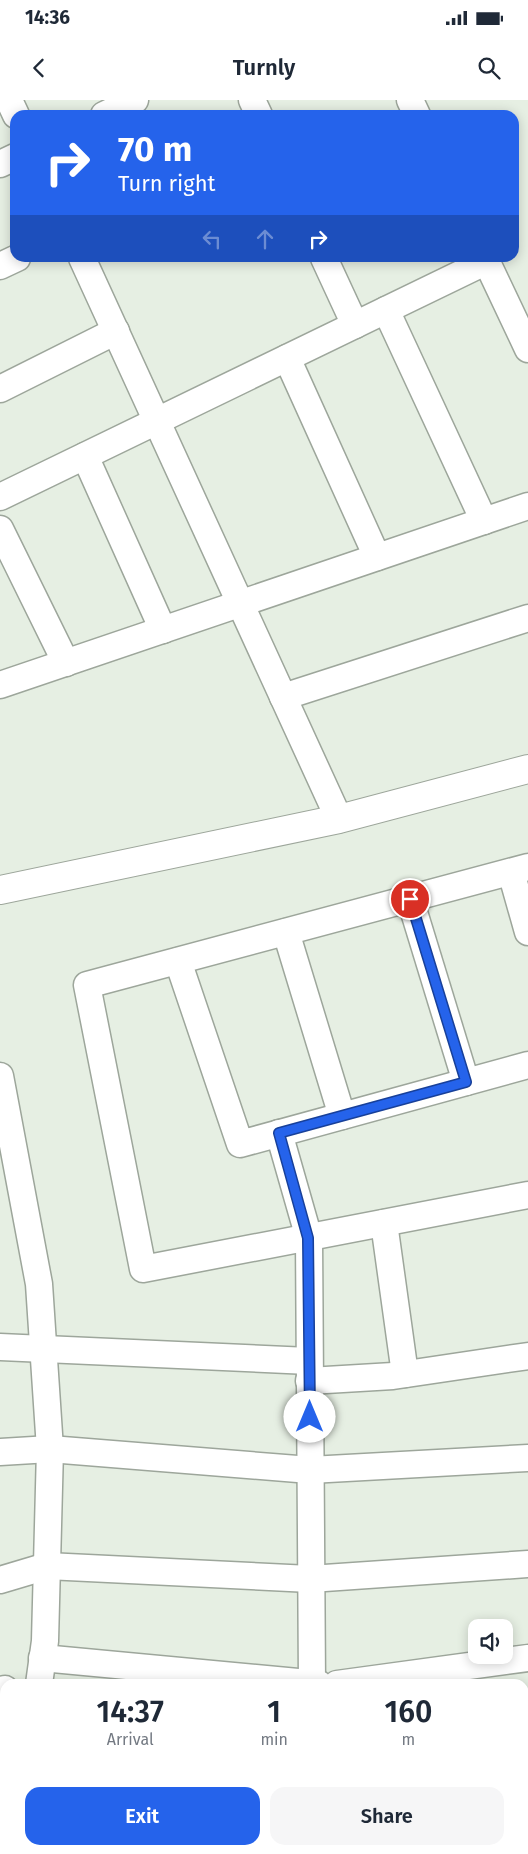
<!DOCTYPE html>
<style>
:root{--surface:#fff;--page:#f6f6f7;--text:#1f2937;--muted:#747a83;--accent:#2563eb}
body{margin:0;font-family:"Fira Sans",sans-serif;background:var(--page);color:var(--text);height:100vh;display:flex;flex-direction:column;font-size:19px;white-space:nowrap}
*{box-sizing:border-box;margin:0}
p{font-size:16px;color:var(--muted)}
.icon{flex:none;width:28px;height:28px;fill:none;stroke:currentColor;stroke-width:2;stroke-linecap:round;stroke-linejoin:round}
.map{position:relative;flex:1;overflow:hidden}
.drawer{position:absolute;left:0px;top:1579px;width:529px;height:176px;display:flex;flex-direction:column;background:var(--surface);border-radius:15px 15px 0 0;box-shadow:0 2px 12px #0003}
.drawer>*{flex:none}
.hud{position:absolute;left:10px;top:10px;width:509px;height:152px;border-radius:15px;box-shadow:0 2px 12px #0003;background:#2563eb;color:#fff;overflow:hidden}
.fabs{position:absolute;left:468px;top:1519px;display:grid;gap:10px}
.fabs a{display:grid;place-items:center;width:45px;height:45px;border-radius:10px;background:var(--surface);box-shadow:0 2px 12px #0003;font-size:25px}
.pin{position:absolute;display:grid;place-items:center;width:42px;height:42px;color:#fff;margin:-21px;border:2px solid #fff;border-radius:50%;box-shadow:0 1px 5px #0007}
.me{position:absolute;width:55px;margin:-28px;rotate:0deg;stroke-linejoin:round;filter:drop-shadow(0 0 4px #0008)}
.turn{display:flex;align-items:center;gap:18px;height:105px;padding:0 25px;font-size:22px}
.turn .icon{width:65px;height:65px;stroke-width:2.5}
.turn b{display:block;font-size:35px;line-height:42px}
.lanes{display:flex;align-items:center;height:48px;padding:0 25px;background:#0003;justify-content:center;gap:25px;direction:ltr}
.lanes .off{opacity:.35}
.eta{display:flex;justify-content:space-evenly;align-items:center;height:85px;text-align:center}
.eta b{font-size:30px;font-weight:600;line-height:35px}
.button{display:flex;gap:10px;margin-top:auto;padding:10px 25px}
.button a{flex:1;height:58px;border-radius:15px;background:var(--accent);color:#fff;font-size:20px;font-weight:600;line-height:58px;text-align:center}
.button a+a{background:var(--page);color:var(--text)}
.status{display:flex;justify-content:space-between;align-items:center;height:35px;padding:0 25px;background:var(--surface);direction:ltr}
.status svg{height:14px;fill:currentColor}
header{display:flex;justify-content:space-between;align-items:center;height:65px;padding:0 25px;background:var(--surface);font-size:22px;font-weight:600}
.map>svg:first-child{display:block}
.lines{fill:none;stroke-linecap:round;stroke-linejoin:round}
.street-casing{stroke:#9da69b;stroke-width:29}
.secondary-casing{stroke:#9da69b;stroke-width:30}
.street{stroke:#fff;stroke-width:26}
.secondary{stroke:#fff;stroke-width:28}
.route-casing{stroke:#184099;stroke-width:12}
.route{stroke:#2563eb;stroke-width:9}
</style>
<div class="status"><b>14:36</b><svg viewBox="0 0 49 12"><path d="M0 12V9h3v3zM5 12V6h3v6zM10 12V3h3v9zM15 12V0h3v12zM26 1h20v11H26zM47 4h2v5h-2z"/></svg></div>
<header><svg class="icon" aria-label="back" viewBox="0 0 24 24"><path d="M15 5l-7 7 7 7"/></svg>Turnly<svg class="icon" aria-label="search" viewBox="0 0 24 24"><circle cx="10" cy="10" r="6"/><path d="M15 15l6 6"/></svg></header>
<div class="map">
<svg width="528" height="1754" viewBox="0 0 528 1754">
<rect width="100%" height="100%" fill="#e6efe3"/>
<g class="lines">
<defs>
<g id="street">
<path d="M 9,0 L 16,15"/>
<path d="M 252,0 L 259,15"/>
<path d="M 410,0 L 417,15"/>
<path d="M 104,15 L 135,0"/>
<path d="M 0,64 L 15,57"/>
<path d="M 82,158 L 339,719"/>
<path d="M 324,158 L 355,225"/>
<path d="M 485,158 L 528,249"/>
<path d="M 0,166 L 17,158"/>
<path d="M 386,210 L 484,421"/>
<path d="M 287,258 L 377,457"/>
<path d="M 0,289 L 116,231"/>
<path d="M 85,356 L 163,530"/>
<path d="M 0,397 L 487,161"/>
<path d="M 0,429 L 66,563"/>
<path d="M 0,585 L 528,406"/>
<path d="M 283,597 L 528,518"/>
<path d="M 528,767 L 87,885 L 143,1169 L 528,1095"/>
<path d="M 511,772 L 528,832"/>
<path d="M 410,799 L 466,982"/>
<path d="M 286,832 L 342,1016"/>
<path d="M 178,861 L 240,1044 L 528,965"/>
<path d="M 0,976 L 39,1184 L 50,1349 L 45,1541 L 39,1584"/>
<path d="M 279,1033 L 309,1138 L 312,1583"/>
<path d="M 384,1123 L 405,1274"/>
<path d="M 0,1247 L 309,1261"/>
<path d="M 309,1281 L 393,1276 L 528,1256"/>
<path d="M 0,1352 L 50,1349 L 310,1370 L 528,1358"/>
<path d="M 0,1480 L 47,1466 L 310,1479 L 528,1464"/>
<path d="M 42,1558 L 319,1584"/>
<path d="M 337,1584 L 528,1558"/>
<path d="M 0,1590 L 5,1589"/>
<path d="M 524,1656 L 528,1655"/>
<path d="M 14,1754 L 14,1750"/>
<path d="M 249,1754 L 272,1754"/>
<path d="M 340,1754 L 340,1750"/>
<path d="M 520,1754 L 528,1753"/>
</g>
<path id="secondary" d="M 0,790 L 339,719 L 528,669"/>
</defs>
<!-- street casing -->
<use href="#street" class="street-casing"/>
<!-- secondary casing -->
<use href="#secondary" class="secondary-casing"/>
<!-- street -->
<use href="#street" class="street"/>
<!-- secondary -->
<use href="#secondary" class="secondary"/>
</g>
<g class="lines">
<defs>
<path id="route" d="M 310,1317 L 308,1138 L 279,1033 L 466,982 L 410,799"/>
</defs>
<!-- route casing -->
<use href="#route" class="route-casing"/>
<!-- route -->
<use href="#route" class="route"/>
</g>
</svg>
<div class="fabs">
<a><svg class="icon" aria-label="sound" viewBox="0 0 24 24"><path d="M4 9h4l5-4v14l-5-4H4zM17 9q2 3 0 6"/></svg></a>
</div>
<div class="pin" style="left:410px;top:799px;background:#d93025"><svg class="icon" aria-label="arrive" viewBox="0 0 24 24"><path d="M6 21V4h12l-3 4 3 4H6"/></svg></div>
<svg class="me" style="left:310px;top:1317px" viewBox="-20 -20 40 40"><circle r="19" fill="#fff"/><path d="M0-13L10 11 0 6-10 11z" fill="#2563eb"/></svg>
<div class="hud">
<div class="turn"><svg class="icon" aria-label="right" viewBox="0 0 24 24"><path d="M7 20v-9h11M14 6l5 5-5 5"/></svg><div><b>70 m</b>Turn right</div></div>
<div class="lanes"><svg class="icon off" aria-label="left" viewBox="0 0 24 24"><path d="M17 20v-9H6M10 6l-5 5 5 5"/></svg><svg class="icon off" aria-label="ahead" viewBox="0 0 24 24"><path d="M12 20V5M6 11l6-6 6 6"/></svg><svg class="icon" aria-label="right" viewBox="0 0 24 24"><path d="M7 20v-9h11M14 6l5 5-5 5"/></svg></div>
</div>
<section class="drawer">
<div class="eta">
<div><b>14:37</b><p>Arrival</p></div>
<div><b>1</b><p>min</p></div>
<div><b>160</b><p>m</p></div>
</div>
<div class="button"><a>Exit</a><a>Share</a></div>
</section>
</div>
